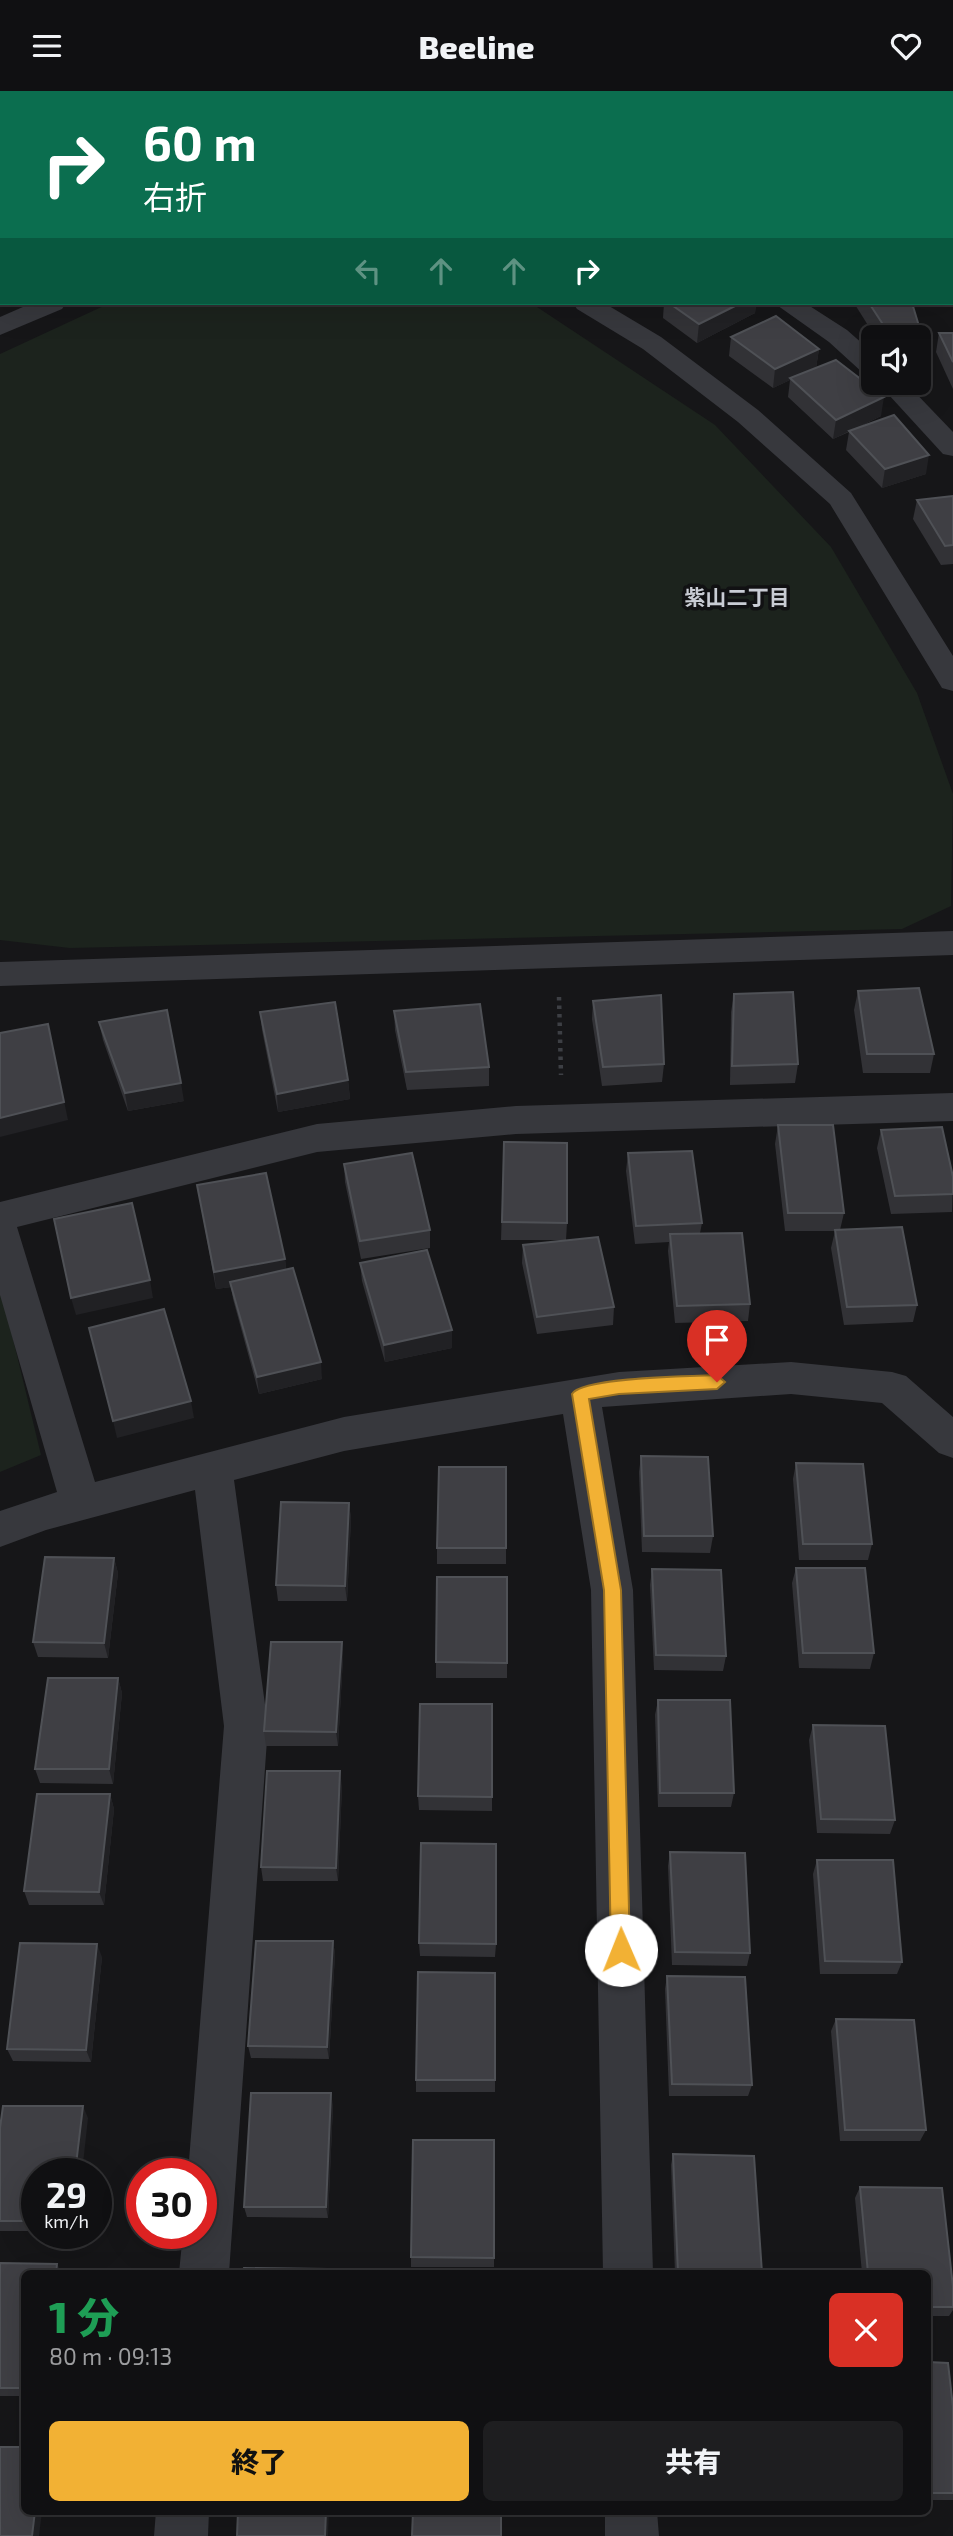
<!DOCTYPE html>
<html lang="ja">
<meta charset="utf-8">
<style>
:root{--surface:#101012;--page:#1e1e20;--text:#f1f3f6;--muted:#9c9d9f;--line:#303032;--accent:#f2b134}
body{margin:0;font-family:"Exo 2","Noto Sans JP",sans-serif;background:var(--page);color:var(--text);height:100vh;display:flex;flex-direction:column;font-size:26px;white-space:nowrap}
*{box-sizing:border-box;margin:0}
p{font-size:23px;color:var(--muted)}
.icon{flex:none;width:38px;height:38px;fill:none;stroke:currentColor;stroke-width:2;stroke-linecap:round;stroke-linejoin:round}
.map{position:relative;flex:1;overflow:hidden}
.panel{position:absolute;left:21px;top:2179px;width:910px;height:245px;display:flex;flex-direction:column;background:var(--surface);border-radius:10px;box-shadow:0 7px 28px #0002,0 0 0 2px var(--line)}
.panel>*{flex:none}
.banner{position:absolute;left:0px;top:0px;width:954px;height:214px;box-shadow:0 7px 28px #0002,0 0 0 2px var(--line);background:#0b6e4f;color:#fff;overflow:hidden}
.controls{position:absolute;left:861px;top:234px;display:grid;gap:14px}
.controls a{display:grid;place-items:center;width:70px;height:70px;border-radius:10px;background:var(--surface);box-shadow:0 7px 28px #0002,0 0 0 2px var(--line);font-size:35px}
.speed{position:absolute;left:21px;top:2067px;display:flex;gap:14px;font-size:35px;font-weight:700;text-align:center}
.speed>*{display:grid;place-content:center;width:91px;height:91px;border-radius:50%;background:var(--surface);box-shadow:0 7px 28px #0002,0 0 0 2px var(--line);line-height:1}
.speed small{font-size:18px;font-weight:400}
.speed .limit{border:10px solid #d22;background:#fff;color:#111}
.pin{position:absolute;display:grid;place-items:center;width:60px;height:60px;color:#fff;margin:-72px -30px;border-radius:50% 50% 50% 0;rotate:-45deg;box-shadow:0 0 7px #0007}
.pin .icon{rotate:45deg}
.me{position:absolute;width:77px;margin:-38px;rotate:359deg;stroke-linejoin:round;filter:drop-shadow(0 0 5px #0008)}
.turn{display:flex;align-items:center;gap:24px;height:147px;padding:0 28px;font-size:32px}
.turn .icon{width:91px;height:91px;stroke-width:2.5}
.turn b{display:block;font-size:49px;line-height:60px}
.lanes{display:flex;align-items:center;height:66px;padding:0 28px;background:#0003;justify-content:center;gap:35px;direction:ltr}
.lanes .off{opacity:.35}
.round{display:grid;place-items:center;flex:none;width:74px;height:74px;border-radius:10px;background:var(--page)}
.overview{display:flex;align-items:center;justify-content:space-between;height:119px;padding:0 28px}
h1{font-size:42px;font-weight:800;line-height:52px;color:#1e9e55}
.cta{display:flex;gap:14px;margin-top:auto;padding:14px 28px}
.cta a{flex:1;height:80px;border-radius:10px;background:var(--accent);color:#111;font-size:28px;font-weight:800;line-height:80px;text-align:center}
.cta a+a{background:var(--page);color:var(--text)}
header{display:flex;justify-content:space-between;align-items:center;height:91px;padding:0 28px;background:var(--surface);font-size:32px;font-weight:800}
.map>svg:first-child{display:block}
.green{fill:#1c231d}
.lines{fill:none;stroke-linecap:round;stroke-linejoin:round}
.path{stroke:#3d3f44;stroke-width:4.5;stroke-dasharray:3.5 5;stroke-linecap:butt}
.minor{fill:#37383d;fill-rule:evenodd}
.wall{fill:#323236}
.shaded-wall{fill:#212124}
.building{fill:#3f3f44;stroke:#4f5156;stroke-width:2}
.route{fill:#f2b134;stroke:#9d7322;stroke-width:2}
.labels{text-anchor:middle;stroke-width:7;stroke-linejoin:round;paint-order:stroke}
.far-neighbourhood-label{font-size:21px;font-weight:bold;fill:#c9ccd4;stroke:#111113}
</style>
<header><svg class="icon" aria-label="menu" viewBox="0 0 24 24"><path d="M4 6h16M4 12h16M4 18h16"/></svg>Beeline<svg class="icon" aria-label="heart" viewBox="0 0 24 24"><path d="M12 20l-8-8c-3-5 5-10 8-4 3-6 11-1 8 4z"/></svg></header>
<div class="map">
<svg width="953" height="2445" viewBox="0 0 953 2445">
<rect width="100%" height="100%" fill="#161618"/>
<!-- green -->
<g class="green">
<path d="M 110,212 L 531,212 L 715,334 L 831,456 L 917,602 L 953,703 L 951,815 L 902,838 L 70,857 L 0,849 L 0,263 Z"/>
<path d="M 0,1194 L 41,1364 L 0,1381 Z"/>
</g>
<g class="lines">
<!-- path -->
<path class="path" d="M 559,906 L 561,984"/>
<!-- minor -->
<g class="minor">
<path d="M 139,0 L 166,0 L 138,2 Z"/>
<path d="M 236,0 L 262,0 L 263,2 L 237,2 Z"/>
<path d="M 417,0 L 443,0 L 444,2 L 418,2 Z"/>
<path d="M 735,0 L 763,0 L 734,2 Z"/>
<path d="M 0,56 L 2,56 L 0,71 Z"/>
<path d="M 32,212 L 66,212 L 62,218 L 0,244 L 0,226 Z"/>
<path d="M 573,212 L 604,212 L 661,246 L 758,319 L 851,402 L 953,565 L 953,600 L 942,597 L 830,413 L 738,331 L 643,258 L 577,218 Z"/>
<path d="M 774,212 L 805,212 L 847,239 L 873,262 L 873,284 L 863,282 L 829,251 Z"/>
<path d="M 878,292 L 906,292 L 953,341 L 953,365 L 943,363 Z"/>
<path d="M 953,840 L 953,864 L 0,895 L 0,871 Z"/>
<path d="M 953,1002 L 953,1030 L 516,1043 L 317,1061 L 17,1136 L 95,1391 L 344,1326 L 619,1281 L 791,1271 L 892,1281 L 906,1285 L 953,1326 L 953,1367 L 939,1362 L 882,1312 L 791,1303 L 602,1316 L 633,1499 L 653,2182 L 603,2182 L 591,1499 L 563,1323 L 344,1360 L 234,1389 L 268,1635 L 229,2182 L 179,2182 L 183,2142 L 201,2142 L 201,2082 L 188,2082 L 224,1635 L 195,1399 L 46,1439 L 0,1456 L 0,1420 L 57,1401 L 0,1204 L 0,1111 L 317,1033 L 516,1015 Z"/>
<path d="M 156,2420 L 209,2420 L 208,2445 L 154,2445 Z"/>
<path d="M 605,2420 L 657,2420 L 659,2445 L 605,2445 Z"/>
</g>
</g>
<!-- wall -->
<g class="wall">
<path d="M 312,0 L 347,0 L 344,2 L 314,2 Z"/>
<path d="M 480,0 L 539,0 L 535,2 L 483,2 Z"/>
<path d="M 606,0 L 664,0 L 664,2 L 608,2 Z"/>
<path d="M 835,0 L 905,0 L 905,2 L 837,2 Z"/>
<rect x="952" y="42" width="1" height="54"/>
<path d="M 952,116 L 953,116 L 953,152 L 952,149 Z"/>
<path d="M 664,212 L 756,212 L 755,222 L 697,252 L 663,227 Z"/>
<path d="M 854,212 L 912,212 L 919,235 L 917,247 L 876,247 Z"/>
<path d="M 939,242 L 953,242 L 953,298 L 936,261 Z"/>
<path d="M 731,246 L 819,258 L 816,277 L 881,325 L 857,337 L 926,383 L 882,397 L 846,359 L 849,341 L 833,348 L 788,306 L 790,289 L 773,297 L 729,265 Z"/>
<path d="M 953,405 L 953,473 L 941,474 L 913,428 L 917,409 Z"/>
<path d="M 858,900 L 934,963 L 930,982 L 863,982 L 854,919 Z"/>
<path d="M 734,903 L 798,973 L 795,992 L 730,994 L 731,921 Z"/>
<path d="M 593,910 L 664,973 L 662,991 L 602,995 L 592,928 Z"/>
<path d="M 394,920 L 489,976 L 489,995 L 407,999 L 395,939 Z"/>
<path d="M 260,921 L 348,989 L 350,1008 L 278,1021 L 262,939 Z"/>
<path d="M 99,931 L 184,1010 L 128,1020 L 103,949 Z"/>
<path d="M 778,1034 L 844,1122 L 840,1139 L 917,1214 L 913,1231 L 844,1234 L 831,1157 L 835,1140 L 785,1140 L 775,1053 Z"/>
<path d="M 881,1039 L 953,1086 L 952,1121 L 891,1123 L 877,1057 Z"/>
<path d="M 504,1051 L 567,1132 L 566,1149 L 614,1216 L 613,1234 L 537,1243 L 522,1172 L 523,1154 L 566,1149 L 501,1149 Z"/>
<path d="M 628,1062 L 702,1132 L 700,1142 L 750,1213 L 748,1230 L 675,1232 L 668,1160 L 669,1151 L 635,1153 L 626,1080 Z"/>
<path d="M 344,1073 L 430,1139 L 430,1157 L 361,1168 L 345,1091 Z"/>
<path d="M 197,1094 L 285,1168 L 286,1178 L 322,1288 L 259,1303 L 233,1208 L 231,1196 L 216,1198 Z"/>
<path d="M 360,1172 L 452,1239 L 452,1257 L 385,1271 L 362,1190 Z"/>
<path d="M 641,1365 L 713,1445 L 710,1462 L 642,1461 L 639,1381 Z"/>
<path d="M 796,1372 L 872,1453 L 868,1469 L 799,1469 L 793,1388 Z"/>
<path d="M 506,1376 L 506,1473 L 437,1473 L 437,1457 Z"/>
<path d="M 349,1412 L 351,1428 L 347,1510 L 278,1510 L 276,1494 Z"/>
<path d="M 114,1467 L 118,1482 L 108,1567 L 38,1566 L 33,1551 Z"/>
<path d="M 796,1477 L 874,1562 L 870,1578 L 799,1577 L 792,1492 Z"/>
<path d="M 652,1478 L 726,1565 L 723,1580 L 654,1579 L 650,1494 Z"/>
<path d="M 507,1486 L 507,1587 L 436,1587 L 436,1571 Z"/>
<path d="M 342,1551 L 343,1566 L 338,1655 L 266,1655 L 264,1640 Z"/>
<path d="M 118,1587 L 122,1602 L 113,1693 L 40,1692 L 35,1678 Z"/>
<path d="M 658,1609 L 734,1702 L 731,1716 L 658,1716 L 655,1624 Z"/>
<path d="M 492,1613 L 492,1720 L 419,1719 L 418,1705 Z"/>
<path d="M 813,1634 L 895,1729 L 890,1743 L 817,1742 L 809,1649 Z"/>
<path d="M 342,1695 L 338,1790 L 263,1790 L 261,1776 Z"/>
<path d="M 110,1703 L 114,1718 L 104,1814 L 29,1814 L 24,1800 Z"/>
<path d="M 670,1761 L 750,1862 L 747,1875 L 672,1874 L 668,1775 Z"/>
<path d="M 817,1769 L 902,1871 L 897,1883 L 820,1883 L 813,1783 Z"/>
<path d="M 333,1850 L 335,1863 L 329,1968 L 251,1967 L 248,1955 Z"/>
<path d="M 419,1852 L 496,1853 L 495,1866 L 420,1865 Z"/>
<path d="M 102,1866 L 91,1971 L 13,1970 L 7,1958 Z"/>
<path d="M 495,1882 L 495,2001 L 416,2001 L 416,1989 Z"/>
<path d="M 667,1885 L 752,1994 L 748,2005 L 669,2005 L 665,1898 Z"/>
<path d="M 836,1928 L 926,2039 L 920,2050 L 840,2050 L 831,1940 Z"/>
<path d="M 333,2014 L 328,2127 L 247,2126 L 244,2116 Z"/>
<path d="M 88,2027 L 37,2082 L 37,2140 L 0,2140 L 0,2037 Z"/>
<path d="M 494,2049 L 494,2176 L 411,2176 L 411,2166 Z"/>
<path d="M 673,2063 L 762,2182 L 675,2182 L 671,2074 Z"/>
<path d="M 860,2096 L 953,2196 L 953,2219 L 949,2225 L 928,2225 L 928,2182 L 862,2182 L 855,2107 Z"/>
<path d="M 0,2172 L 24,2182 L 24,2305 L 0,2305 Z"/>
<path d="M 928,2271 L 953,2316 L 953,2409 L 928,2409 Z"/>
</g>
<!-- shaded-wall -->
<g class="shaded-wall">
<path d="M 13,0 L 25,0 L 21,2 L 14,2 Z"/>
<path d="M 327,0 L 347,0 L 344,2 L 327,2 Z"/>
<path d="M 505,0 L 539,0 L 535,2 L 505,2 Z"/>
<rect x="635" y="0" width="29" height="2"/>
<path d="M 869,0 L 905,0 L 905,2 L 864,2 Z"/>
<path d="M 0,181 L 2,181 L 2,201 L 0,202 Z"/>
<path d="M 741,212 L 756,212 L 755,222 L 697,252 L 699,233 Z"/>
<path d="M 819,258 L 816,277 L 790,287 L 790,289 L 773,297 L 775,278 Z"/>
<path d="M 884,306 L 881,325 L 833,348 L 836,329 Z"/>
<path d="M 929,364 L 926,383 L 882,397 L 885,378 Z"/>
<path d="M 48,933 L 68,1029 L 0,1046 L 0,1027 Z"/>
<path d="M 348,989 L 350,1008 L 278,1021 L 277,1003 Z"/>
<path d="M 181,992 L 184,1010 L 128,1020 L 125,1002 Z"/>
<path d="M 285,1168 L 287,1186 L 230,1191 L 231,1196 L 216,1198 L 214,1181 Z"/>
<path d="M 150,1189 L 153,1207 L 76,1224 L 71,1207 Z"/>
<path d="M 452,1239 L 452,1257 L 385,1271 L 384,1254 Z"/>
<path d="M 321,1271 L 322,1288 L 259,1303 L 257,1286 Z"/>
<path d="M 191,1310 L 194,1327 L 117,1347 L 113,1330 Z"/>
<path d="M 349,1412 L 351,1428 L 347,1510 L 345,1495 Z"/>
<path d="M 114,1467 L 118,1482 L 108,1567 L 104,1552 Z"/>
<path d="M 342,1551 L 343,1566 L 338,1655 L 336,1641 Z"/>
<path d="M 118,1587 L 122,1602 L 113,1693 L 109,1678 Z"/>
<path d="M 340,1680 L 342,1695 L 338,1790 L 336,1777 Z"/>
<path d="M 110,1703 L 114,1718 L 104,1814 L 99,1801 Z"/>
<path d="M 333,1850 L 335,1863 L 329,1968 L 327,1956 Z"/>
<path d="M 97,1853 L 102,1866 L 91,1971 L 86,1959 Z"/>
<path d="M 331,2002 L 333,2014 L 328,2127 L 326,2116 Z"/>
<path d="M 83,2015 L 88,2027 L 82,2082 L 75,2082 Z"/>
<path d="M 57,2173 L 62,2182 L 56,2182 Z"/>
<path d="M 35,2420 L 42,2420 L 39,2445 L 32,2445 Z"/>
<path d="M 326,2420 L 329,2420 L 328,2445 L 325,2445 Z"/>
</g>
<!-- building -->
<g class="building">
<path d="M 391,0 L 427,0 L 430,2 L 387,2 Z"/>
<path d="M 548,0 L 597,0 L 600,2 L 544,2 Z"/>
<rect x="952" y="42" width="1" height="36"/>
<rect x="0" y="141" width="2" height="40"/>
<path d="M 669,212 L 741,212 L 699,233 Z"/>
<path d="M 869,212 L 912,212 L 919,235 L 886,238 Z"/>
<path d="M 776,225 L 819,258 L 775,278 L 731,246 Z"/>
<path d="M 939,242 L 953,242 L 953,271 Z"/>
<path d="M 836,269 L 884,306 L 836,329 L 790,287 Z"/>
<path d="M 894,324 L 929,364 L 885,378 L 849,340 Z"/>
<path d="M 953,405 L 953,454 L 945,455 L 917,409 Z"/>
<path d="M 919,897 L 934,963 L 867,963 L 858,900 Z"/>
<path d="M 793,901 L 798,973 L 732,975 L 734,903 Z"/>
<path d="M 661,904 L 664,973 L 603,976 L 593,910 Z"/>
<path d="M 335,911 L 348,989 L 277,1003 L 260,921 Z"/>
<path d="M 480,913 L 489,976 L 406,981 L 394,920 Z"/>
<path d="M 167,919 L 181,992 L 125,1002 L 99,931 Z"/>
<path d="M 48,933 L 64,1011 L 0,1027 L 0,942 Z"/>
<path d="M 778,1034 L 833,1034 L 844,1122 L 788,1122 Z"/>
<path d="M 942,1036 L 953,1086 L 953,1103 L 895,1105 L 881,1039 Z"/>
<path d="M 504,1051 L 567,1052 L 567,1132 L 502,1131 Z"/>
<path d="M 692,1060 L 702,1132 L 636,1135 L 628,1062 Z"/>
<path d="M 412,1062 L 430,1139 L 360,1150 L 344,1073 Z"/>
<path d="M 266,1082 L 285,1168 L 214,1181 L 197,1094 Z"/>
<path d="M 132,1112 L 150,1189 L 71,1207 L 54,1128 Z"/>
<path d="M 902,1136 L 917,1214 L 847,1216 L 835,1139 Z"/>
<path d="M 742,1142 L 750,1213 L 677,1215 L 670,1143 Z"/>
<path d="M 598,1146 L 614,1216 L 537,1226 L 523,1154 Z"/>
<path d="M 427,1159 L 452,1239 L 384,1254 L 360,1172 Z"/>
<path d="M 293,1177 L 321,1271 L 257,1286 L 230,1191 Z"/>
<path d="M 164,1218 L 191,1310 L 113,1330 L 89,1237 Z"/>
<path d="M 641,1365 L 708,1366 L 713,1445 L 644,1445 Z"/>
<path d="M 796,1372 L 863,1373 L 872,1453 L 803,1453 Z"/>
<path d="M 439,1376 L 506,1376 L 506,1457 L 437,1457 Z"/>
<path d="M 281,1411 L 349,1412 L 345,1495 L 276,1494 Z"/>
<path d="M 45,1466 L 114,1467 L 104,1552 L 33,1551 Z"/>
<path d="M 796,1477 L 865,1477 L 874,1562 L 803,1562 Z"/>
<path d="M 652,1478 L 721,1479 L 726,1565 L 656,1564 Z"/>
<path d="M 437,1486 L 507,1486 L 507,1572 L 436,1571 Z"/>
<path d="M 271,1551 L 342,1551 L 336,1641 L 264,1640 Z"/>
<path d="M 48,1587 L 118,1587 L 109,1678 L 35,1678 Z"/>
<path d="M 658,1609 L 730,1609 L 734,1702 L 660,1702 Z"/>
<path d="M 420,1613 L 492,1613 L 492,1706 L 418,1705 Z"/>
<path d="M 813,1634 L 885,1635 L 895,1729 L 821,1728 Z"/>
<path d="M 267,1680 L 340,1680 L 336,1777 L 261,1776 Z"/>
<path d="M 37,1703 L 110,1703 L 99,1801 L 24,1800 Z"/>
<path d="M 421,1752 L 496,1753 L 496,1853 L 419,1852 Z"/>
<path d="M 670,1761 L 745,1762 L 750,1862 L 675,1861 Z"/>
<path d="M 817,1769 L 893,1769 L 902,1871 L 825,1870 Z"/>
<path d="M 256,1850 L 333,1850 L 327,1956 L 248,1955 Z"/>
<path d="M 20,1852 L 97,1853 L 86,1959 L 7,1958 Z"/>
<path d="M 418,1881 L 495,1882 L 495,1989 L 416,1989 Z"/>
<path d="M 667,1885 L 745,1886 L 752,1994 L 672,1993 Z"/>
<path d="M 836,1928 L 914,1929 L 926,2039 L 845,2039 Z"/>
<path d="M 251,2002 L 331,2002 L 326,2116 L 244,2116 Z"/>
<path d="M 3,2015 L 83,2015 L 75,2082 L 37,2082 L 37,2130 L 0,2130 L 0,2037 Z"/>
<path d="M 413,2049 L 494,2049 L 494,2167 L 411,2166 Z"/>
<path d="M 673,2063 L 754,2065 L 762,2182 L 678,2182 Z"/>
<path d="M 860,2096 L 942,2097 L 953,2196 L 953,2216 L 928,2216 L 928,2182 L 868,2182 Z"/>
<path d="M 0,2172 L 57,2173 L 56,2182 L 24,2182 L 24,2297 L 0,2297 Z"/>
<path d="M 244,2177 L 327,2178 L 327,2182 L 243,2182 Z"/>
<path d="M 928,2271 L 948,2272 L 953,2316 L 953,2402 L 928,2402 Z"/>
<path d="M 0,2356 L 24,2356 L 24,2420 L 35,2420 L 32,2445 L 0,2445 Z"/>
<path d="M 238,2420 L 326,2420 L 325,2445 L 237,2445 Z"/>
<path d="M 413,2420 L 501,2420 L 501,2445 L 412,2445 Z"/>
</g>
<!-- route -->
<path class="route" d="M 717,1284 L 725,1291 L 717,1298 L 619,1303 L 589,1308 L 621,1499 L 630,1859 L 627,1866 L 621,1868 L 614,1866 L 611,1859 L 604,1499 L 572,1303 C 581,1286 694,1285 717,1284 Z"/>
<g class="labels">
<!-- far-neighbourhood labels -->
<g class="far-neighbourhood-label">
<text x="737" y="514">紫山二丁目</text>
</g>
</g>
</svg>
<div class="controls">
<a><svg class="icon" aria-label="sound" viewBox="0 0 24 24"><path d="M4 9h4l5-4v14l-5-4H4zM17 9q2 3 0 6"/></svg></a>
</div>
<div class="speed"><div>29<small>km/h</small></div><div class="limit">30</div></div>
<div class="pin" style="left:717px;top:1291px;background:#d93025"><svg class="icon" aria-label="arrive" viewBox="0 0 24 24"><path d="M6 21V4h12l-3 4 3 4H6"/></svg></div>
<svg class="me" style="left:621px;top:1859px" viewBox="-20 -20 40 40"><circle r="19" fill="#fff"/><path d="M0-13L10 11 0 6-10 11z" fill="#f2b134"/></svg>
<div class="banner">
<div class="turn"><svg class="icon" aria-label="right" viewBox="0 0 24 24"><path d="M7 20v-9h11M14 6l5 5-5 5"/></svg><div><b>60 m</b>右折</div></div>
<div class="lanes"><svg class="icon off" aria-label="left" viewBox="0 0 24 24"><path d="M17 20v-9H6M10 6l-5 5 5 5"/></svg><svg class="icon off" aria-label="ahead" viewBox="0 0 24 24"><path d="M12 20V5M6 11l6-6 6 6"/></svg><svg class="icon off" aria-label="ahead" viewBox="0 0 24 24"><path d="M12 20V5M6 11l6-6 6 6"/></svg><svg class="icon" aria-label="right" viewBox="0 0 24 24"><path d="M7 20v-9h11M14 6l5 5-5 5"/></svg></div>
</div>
<section class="panel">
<div class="overview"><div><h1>1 分</h1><p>80 m · 09:13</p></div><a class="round" style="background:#d93025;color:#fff"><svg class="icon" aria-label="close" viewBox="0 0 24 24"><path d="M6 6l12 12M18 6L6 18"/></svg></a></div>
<div class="cta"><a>終了</a><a>共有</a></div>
</section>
</div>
